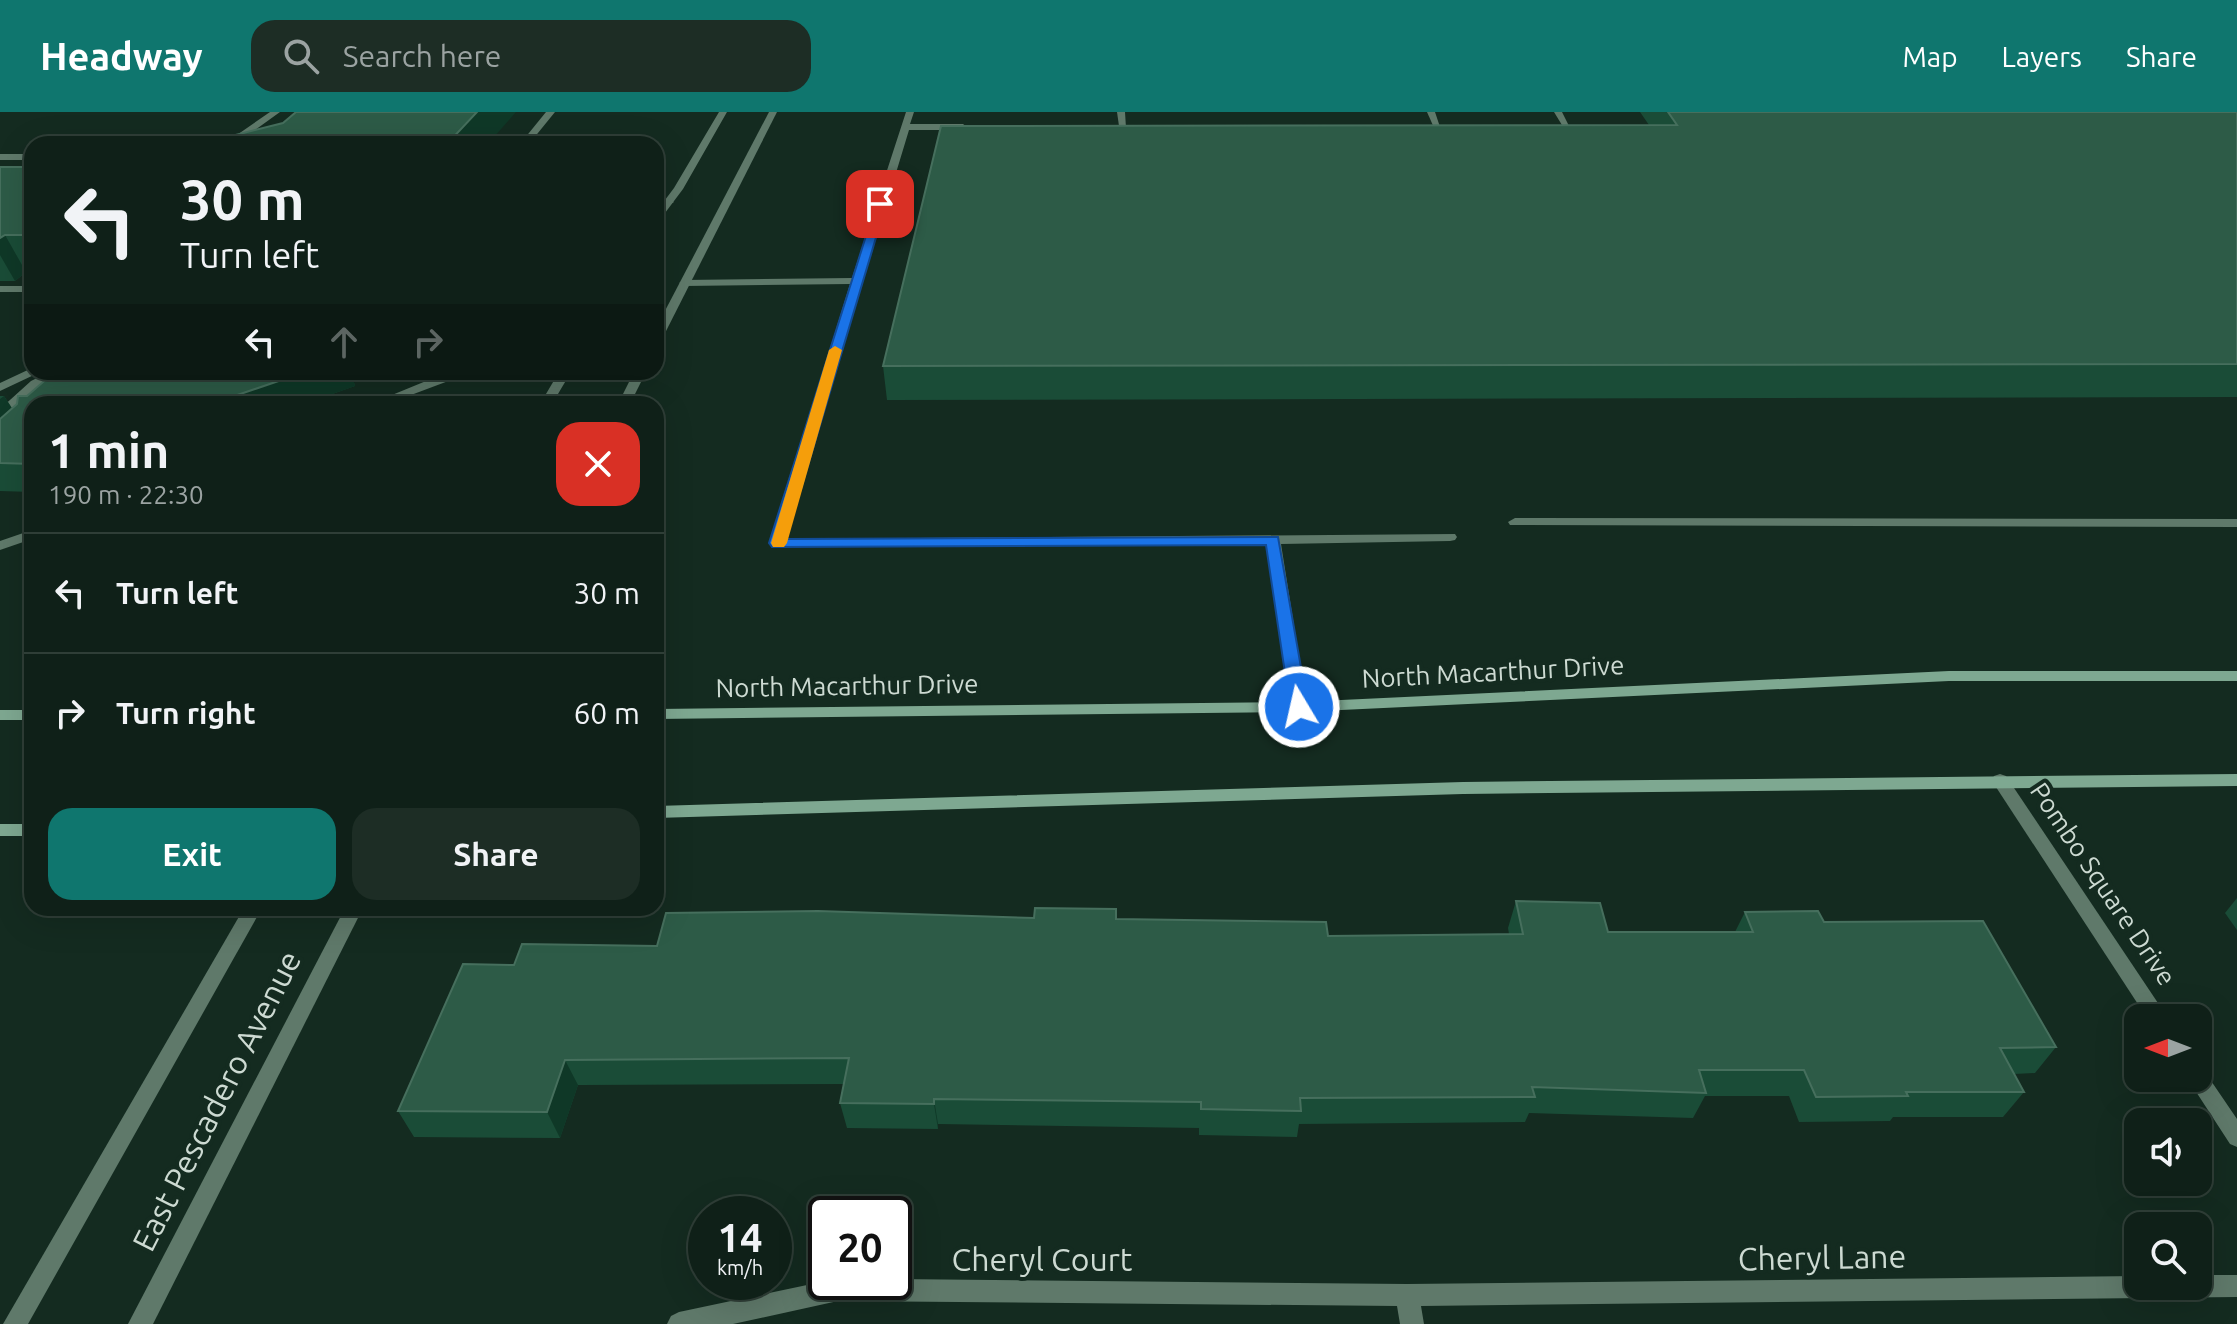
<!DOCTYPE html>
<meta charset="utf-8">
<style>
:root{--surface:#0f2018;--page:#1d2d25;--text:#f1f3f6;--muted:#9ba3a2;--line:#2f3e37;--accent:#0f766e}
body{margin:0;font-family:Ubuntu,sans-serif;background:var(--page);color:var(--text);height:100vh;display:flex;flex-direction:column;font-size:30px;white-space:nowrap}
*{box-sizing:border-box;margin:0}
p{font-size:26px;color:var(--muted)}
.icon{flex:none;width:44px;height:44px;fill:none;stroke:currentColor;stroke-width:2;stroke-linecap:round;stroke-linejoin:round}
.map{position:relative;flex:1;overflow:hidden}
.sheet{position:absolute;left:24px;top:284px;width:640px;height:520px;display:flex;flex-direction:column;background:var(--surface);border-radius:24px;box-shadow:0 8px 32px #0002,0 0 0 2px var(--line)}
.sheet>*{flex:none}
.top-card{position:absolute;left:24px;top:24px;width:640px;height:244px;border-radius:24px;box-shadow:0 8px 32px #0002,0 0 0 2px var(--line);background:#0f2018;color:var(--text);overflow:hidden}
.needle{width:52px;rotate:270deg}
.tools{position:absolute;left:2124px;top:892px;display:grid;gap:16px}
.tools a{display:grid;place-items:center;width:88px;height:88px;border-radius:16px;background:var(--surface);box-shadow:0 8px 32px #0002,0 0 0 2px var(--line);font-size:40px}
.speed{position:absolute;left:688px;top:1084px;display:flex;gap:16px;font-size:40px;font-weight:700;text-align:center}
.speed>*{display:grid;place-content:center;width:104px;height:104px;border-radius:50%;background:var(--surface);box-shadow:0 8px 32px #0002,0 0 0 2px var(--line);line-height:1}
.speed small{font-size:20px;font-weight:400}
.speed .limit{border:4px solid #111;border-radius:12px;background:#fff;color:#111}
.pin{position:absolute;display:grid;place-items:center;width:68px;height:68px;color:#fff;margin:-34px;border-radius:16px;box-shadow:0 4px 12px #0006}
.me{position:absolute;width:88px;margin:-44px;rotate:351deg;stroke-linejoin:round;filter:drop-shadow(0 0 6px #0008)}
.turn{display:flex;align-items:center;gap:28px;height:168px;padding:0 24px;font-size:36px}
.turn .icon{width:104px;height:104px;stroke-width:2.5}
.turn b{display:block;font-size:56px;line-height:68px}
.lanes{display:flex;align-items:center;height:76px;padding:0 24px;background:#0003;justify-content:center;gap:40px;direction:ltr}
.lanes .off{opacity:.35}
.round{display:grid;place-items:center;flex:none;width:84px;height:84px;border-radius:24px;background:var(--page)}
.headline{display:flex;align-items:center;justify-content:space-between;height:136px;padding:0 24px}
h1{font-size:48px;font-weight:700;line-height:60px}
.action{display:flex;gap:16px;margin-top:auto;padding:16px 24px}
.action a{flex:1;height:92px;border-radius:24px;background:var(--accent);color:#fff;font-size:32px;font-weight:700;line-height:92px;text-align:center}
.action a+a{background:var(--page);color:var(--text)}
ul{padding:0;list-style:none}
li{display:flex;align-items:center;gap:24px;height:120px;padding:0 24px;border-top:2px solid var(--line)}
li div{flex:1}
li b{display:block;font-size:30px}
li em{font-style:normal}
header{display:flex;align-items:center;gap:48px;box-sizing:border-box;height:112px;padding:0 40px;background:var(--accent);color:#fff}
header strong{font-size:38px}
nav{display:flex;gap:44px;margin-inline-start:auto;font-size:28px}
.search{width:560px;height:72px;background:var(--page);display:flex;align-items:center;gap:20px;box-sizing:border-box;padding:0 28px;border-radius:24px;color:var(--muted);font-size:30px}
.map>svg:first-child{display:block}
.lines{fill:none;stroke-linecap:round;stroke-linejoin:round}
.service{fill:#5f796a;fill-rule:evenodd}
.minor{fill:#5f796a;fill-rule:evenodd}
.tertiary{fill:#5f796a;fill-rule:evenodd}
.secondary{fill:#7ea891;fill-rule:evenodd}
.wall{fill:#1a4c37}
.shaded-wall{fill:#0f3827}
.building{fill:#2d5b47;stroke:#466f5d;stroke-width:2}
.route{fill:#1a73e8;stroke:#114b97;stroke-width:2}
.slow{fill:#f59e0b}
.labels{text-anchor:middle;stroke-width:8;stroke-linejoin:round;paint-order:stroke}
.street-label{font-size:26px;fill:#cddad2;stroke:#142b20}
.near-street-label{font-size:32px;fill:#cddad2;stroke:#142b20}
</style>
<header>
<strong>Headway</strong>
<div class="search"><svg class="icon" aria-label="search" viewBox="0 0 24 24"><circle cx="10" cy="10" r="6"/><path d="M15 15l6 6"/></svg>Search here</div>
<nav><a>Map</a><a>Layers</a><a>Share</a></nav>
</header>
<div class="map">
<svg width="2237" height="1212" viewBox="0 0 2237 1212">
<rect width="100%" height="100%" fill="#142b20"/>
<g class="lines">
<!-- service -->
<g class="service">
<path d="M 270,0 L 280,0 L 240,29 L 215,32 L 234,25 Z"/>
<path d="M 546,0 L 555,0 L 529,32 L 520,32 Z"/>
<path d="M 906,0 L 914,0 L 910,12 L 963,12 L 967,15 L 963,18 L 909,18 L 785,427 L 1455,422 L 1457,425 L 1455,428 L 1450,429 L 1281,432 L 1307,595 L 1305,599 L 1293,599 L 1291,595 L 1267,432 L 777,435 L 770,431 L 850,172 L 684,174 L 679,171 L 684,168 L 852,166 Z"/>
<path d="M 1117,0 L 1125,0 L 1126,16 L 1119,14 Z"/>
<path d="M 1427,0 L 1435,0 L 1441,18 L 1435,18 Z"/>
<path d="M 1554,0 L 1562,0 L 1571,18 L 1565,18 Z"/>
<rect x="0" y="42" width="32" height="6"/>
<path d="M 656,87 L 669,87 L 674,90 L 669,93 L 656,93 Z"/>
<rect x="0" y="174" width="32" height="6"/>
<path d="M 32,256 L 32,260 L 38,260 L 36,262 L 0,279 L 0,271 Z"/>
<path d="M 49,260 L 64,260 L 39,275 L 0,307 L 0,297 L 31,269 Z"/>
<path d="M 340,260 L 562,260 L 568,264 L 562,268 L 451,268 L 387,292 L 370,292 L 431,267 L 346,264 Z"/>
<path d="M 1515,406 L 2237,407 L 2237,415 L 1510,413 L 1508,410 Z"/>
<path d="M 32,418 L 32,427 L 0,438 L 0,429 Z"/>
</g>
<!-- minor -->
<g class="minor">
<path d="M 2000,662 L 2006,664 L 2168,906 L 2147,906 L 1994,672 L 1992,668 L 1994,664 Z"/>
<path d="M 2198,957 L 2205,960 L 2237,1007 L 2237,1035 L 2230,1032 L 2191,972 L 2188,966 L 2198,966 Z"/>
<path d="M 2198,1163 L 2237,1163 L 2237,1185 L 1421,1194 L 1424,1212 L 1400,1212 L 1397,1194 L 838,1189 L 733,1212 L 667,1212 L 671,1204 L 679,1200 L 826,1169 L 894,1170 L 894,1167 L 1407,1172 L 2138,1164 L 2138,1174 L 2198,1174 Z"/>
</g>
<!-- tertiary -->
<g class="tertiary">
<path d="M 719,0 L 727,0 L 683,77 L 659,109 L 656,110 L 656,100 L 674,76 Z"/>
<path d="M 769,0 L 777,0 L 662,227 L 656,230 L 656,216 Z"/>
<path d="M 559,260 L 571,260 L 552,292 L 540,292 Z"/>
<path d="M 634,260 L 646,260 L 630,292 L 618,292 Z"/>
<path d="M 244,796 L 262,796 L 28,1212 L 3,1212 Z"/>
<path d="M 345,796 L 363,796 L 153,1212 L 128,1212 Z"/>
</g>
<!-- secondary -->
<g class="secondary">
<path d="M 1949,559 L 2237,559 L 2237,569 L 1949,569 L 1299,600 L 656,607 L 656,597 L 1299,590 Z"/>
<rect x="0" y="598" width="32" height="10"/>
<path d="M 2237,662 L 2237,674 L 1463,682 L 656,706 L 656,694 L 1463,670 Z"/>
<rect x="0" y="712" width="32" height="12"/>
</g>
</g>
<!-- wall -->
<g class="wall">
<path d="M 1640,0 L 2237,0 L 2237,285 L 887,288 L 883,254 L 1649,13 Z"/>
<path d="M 0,55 L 32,55 L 32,160 L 26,160 L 15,169 L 0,169 Z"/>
<path d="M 59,260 L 351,260 L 355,274 L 304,292 L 32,292 L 32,380 L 0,379 L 0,284 L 4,284 L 12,296 Z"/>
<path d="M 2237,786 L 2237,818 L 2225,801 Z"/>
<path d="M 1516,789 L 1608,820 L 1735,820 L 1745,800 L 1824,810 L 2056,935 L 2035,961 L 2014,962 L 2024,980 L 2003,1005 L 1893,1005 L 1890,1009 L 1799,1010 L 1789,984 L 1705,984 L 1693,1006 L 1529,1001 L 1525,1010 L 1299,1012 L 1297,1025 L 1199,1023 L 1199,1016 L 938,1012 L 938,1017 L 847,1016 L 840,991 L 844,972 L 578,973 L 560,1026 L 414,1025 L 398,999 L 514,853 L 657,834 L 1116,807 L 1328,824 L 1509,822 L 1508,816 Z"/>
</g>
<!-- shaded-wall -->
<g class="shaded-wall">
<path d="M 477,0 L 516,0 L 488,32 L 447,32 Z"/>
<path d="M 5,123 L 26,160 L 15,169 L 0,143 L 0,126 Z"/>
<path d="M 305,260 L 351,260 L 355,274 L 304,292 L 211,292 Z"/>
<path d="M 4,284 L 21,311 L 0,329 L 0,287 Z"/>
<path d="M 565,948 L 578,973 L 560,1026 L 547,1000 Z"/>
<path d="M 934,987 L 938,1012 L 938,1017 L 934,992 Z"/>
</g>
<!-- building -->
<g class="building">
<path d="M 296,0 L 477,0 L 447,32 L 200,32 L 283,11 Z"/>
<path d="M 1668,0 L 2237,0 L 2237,252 L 883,254 L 941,14 L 1677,13 Z"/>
<path d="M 0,55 L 32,55 L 32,123 L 5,123 L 0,126 Z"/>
<path d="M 59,260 L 305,260 L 211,292 L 32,292 L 32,352 L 0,351 L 0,307 L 17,292 L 18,284 L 27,284 L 51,263 Z"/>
<path d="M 1516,789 L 1600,791 L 1608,820 L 1753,820 L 1745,800 L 1818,799 L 1824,810 L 1983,809 L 2056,935 L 2000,936 L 2024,980 L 1906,980 L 1908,984 L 1816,985 L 1804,958 L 1699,958 L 1706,981 L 1532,975 L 1535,985 L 1300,986 L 1301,999 L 1201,997 L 1201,990 L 934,987 L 934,992 L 840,991 L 849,946 L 565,948 L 547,1000 L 398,999 L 463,852 L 514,853 L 522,832 L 657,834 L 666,801 L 818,799 L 1034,806 L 1035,796 L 1116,797 L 1116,807 L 1326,810 L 1328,824 L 1523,822 Z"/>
</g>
<!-- route -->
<path class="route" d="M 877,89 L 886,92 L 786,427 L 1278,425 L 1308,595 L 1306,599 L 1299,601 L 1290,595 L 1266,433 L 772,435 L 769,431 Z"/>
<!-- slow -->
<path class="slow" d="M 835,234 L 842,238 L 787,431 L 784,435 L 773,435 L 771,431 L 829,238 Z"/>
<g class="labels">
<!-- street labels -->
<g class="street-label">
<text transform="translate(1493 560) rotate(-3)" y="9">North Macarthur Drive</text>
<text transform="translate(847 574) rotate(-1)" y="9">North Macarthur Drive</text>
<text transform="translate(2103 772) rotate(56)" y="9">Pombo Square Drive</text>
</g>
<!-- near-street labels -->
<g class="near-street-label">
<text transform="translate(217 989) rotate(-63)" y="11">East Pescadero Avenue</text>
<text transform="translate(1822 1146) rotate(-1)" y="11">Cheryl Lane</text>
<text x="1042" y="1159">Cheryl Court</text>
</g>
</g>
</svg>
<div class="tools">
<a><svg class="needle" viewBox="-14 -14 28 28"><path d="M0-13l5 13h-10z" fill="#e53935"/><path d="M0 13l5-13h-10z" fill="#9ba3a2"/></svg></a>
<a><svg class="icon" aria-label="sound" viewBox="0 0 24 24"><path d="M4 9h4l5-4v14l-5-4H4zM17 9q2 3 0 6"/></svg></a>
<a><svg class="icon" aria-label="search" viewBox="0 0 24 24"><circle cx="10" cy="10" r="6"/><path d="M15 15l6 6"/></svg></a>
</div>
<div class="speed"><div>14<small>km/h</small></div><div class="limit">20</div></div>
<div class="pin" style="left:880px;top:92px;background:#d93025"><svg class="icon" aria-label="arrive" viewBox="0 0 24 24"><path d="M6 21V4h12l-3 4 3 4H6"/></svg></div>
<svg class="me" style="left:1299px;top:595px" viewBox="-20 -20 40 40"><circle r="17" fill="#1a73e8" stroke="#fff" stroke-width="3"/><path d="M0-11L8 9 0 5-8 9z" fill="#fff"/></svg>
<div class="top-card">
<div class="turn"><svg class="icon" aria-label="left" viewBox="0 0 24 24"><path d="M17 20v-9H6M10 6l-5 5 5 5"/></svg><div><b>30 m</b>Turn left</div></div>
<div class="lanes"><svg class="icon" aria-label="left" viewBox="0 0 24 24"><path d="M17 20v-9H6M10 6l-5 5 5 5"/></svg><svg class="icon off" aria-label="ahead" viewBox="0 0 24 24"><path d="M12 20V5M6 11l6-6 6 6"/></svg><svg class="icon off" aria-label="right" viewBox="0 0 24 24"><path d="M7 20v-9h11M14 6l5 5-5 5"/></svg></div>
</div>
<section class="sheet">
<div class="headline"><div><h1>1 min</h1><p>190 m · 22:30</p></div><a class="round" style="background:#d93025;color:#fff"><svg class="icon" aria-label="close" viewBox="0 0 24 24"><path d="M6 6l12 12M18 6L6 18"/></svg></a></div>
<ul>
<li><svg class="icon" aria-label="left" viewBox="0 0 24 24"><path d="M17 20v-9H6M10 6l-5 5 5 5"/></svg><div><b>Turn left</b></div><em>30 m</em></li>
<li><svg class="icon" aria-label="right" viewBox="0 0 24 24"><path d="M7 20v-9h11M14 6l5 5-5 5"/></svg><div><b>Turn right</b></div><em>60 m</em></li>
</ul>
<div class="action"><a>Exit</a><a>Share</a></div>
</section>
</div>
